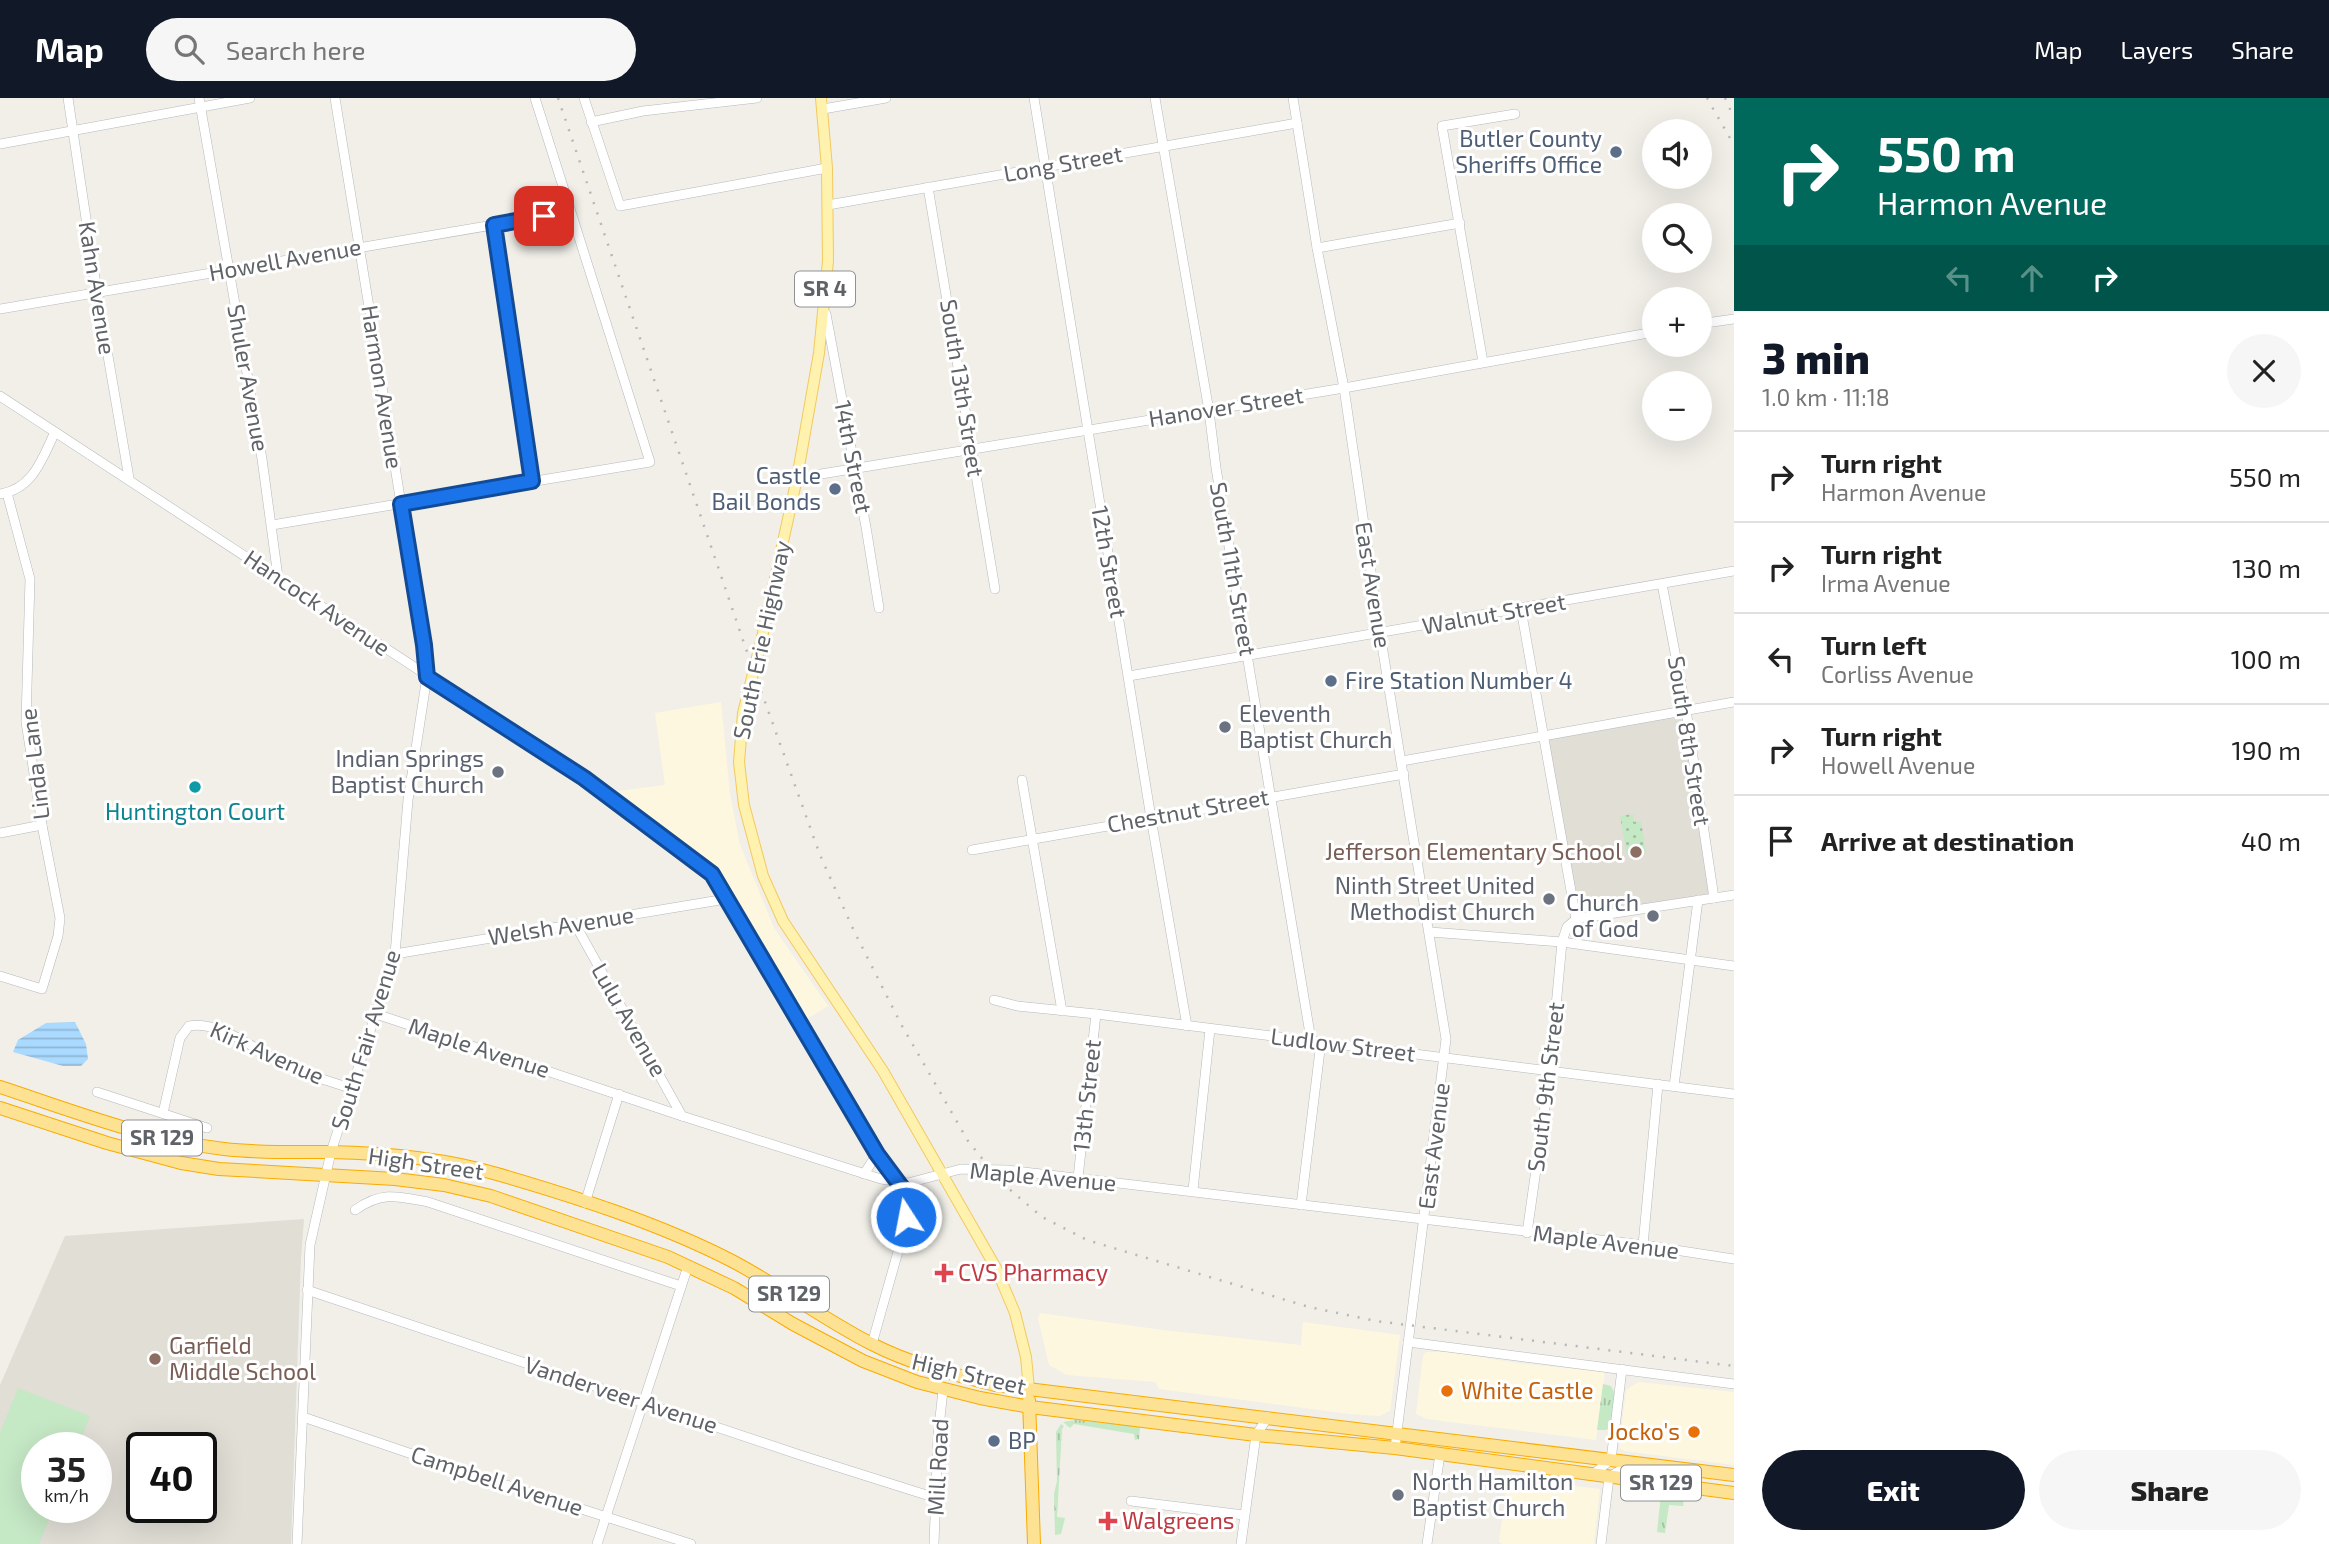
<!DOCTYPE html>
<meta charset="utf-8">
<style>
:root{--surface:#fff;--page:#f6f6f6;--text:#222;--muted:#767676;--line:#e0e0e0;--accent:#111827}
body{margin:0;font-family:"Exo 2",sans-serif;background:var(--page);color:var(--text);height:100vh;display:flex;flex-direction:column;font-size:26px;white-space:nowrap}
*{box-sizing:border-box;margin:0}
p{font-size:23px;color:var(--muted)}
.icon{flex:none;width:38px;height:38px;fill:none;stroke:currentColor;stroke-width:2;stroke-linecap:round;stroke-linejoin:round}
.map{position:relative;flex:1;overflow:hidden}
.panel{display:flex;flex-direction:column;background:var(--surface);width:595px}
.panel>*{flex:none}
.top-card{background:#00695c;color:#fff;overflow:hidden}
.buttons{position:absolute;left:1642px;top:21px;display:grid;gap:14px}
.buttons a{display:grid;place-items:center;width:70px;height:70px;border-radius:50%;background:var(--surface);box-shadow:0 7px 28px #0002;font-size:35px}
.speed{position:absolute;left:21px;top:1334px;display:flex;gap:14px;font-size:35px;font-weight:700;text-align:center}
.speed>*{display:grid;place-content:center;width:91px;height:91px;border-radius:50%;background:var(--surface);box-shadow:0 7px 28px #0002;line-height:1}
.speed small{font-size:18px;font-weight:400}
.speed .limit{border:4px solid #111;border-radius:10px;background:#fff;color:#111}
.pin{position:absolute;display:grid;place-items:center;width:60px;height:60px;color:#fff;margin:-30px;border-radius:14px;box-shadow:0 4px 10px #0006}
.me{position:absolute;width:77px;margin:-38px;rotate:349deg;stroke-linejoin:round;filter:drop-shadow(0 0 5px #0008)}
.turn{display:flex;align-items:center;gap:24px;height:147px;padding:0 28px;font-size:32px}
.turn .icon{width:91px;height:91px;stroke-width:2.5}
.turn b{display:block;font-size:49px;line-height:60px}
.lanes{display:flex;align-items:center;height:66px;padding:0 28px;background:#0003;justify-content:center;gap:35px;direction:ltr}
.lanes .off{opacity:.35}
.round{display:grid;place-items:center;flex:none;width:74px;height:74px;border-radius:37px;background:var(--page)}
.headline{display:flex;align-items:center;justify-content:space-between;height:119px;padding:0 28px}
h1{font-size:42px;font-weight:800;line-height:52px;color:var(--accent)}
.button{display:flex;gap:14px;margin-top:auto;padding:14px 28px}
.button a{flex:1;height:80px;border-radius:42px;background:var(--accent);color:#fff;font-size:28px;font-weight:800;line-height:80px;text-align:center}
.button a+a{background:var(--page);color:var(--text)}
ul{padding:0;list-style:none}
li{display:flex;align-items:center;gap:21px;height:91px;padding:0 28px;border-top:2px solid var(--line)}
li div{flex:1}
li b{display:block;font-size:26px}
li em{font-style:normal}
header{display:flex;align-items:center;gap:42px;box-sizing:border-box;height:98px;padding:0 35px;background:var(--accent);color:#fff}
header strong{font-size:33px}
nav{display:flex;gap:38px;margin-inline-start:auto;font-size:24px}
.search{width:490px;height:63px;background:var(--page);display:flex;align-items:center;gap:18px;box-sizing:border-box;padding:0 24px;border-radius:38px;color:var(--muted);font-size:26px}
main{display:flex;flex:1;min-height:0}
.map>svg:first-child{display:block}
.commercial{fill:#fef7e0}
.education{fill:#e1ded6;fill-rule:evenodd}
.grass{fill:url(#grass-tufts)}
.park{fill:url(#park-dots)}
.pitch{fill:#c5e8c5}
.water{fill:url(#water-rules)}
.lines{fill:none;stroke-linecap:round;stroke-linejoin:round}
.minor-casing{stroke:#b5b8bc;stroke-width:10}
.major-casing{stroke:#f2c960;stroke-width:12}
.highway-casing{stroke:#f9ab00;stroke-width:14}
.minor{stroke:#fff;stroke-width:9}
.major{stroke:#fff2af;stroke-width:10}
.highway{stroke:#fde293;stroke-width:12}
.rail{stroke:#b6b7b8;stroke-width:2.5;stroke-dasharray:2 9;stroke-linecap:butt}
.route-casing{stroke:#114b97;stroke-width:18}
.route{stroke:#1a73e8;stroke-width:12}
.service-dot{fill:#5c6f8a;stroke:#fff;stroke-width:2.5}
.worship-dot{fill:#6b7280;stroke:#fff;stroke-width:2.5}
.culture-dot{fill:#0f9aa8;stroke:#fff;stroke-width:2.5}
.education-dot{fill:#8d6e63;stroke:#fff;stroke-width:2.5}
.health-dot{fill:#e0444e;stroke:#fff;stroke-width:2.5}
.food-dot{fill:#e8710a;stroke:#fff;stroke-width:2.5}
.labels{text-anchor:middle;stroke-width:6;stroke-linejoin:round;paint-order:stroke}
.shield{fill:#fff;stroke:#8f9295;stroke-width:2}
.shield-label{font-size:21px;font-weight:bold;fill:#5f6368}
.service-label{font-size:23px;fill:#4e5e75;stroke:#fff;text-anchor:end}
.street-label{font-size:23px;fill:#5f6368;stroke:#fff}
.worship-label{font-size:23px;fill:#5b616d;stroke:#fff;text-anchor:end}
.culture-label{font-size:23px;fill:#0d838f;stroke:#fff}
.education-label{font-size:23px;fill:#785e54;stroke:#fff;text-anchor:end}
.health-label{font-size:23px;fill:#be3a42;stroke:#fff;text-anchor:start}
.food-label{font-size:23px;fill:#c56008;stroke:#fff;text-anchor:start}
</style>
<header>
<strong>Map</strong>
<div class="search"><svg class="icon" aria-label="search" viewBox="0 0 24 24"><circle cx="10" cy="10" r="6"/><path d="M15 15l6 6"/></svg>Search here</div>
<nav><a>Map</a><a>Layers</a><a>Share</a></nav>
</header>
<main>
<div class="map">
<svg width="1734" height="1446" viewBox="0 0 1734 1446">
<defs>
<pattern id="grass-tufts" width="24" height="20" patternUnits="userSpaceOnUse" patternTransform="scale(1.75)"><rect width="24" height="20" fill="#c5e8c5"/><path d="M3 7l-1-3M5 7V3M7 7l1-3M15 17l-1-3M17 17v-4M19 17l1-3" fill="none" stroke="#a3c0a4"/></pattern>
<pattern id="park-dots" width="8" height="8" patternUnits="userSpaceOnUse" patternTransform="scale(1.75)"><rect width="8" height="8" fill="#c5e8c5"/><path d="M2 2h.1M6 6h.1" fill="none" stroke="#a3c0a4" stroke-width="1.8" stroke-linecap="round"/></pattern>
<pattern id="water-rules" width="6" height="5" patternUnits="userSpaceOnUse" patternTransform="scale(1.75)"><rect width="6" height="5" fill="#aadaff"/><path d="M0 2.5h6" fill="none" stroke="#8eb4d2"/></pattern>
</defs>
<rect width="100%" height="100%" fill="#f1efe8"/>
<!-- commercial -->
<g class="commercial">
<path d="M 721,604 L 730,696 L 740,747 L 774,830 L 828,908 L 805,922 L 769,856 L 714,769 L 618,693 L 665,687 L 655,615 Z"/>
<path d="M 1040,1215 L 1163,1232 L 1301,1247 L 1303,1224 L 1400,1237 L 1390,1313 L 1379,1318 L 1349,1316 L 1159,1291 L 1155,1284 L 1067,1277 L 1049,1267 L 1038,1220 Z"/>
<path d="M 1426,1254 L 1449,1254 L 1517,1265 L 1605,1274 L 1596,1342 L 1442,1323 L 1427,1321 L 1416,1316 L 1423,1258 Z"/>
<path d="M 1638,1284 L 1734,1294 L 1734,1367 L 1624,1353 L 1619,1350 L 1626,1292 Z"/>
<path d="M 1516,1381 L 1600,1391 L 1594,1446 L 1503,1446 L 1499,1444 L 1507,1386 Z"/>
</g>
<!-- education -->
<g class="education">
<path d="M 1686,612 L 1714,800 L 1576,821 L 1544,638 Z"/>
<path d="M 304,1121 L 301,1161 L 291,1446 L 0,1446 L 0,1287 L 65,1138 ZM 37,1349 L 96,1349 L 96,1409 L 37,1409 ZM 142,1349 L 201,1349 L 201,1409 L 142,1409 Z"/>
</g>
<!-- grass -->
<g class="grass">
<path d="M 1603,1286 L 1611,1288 L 1615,1296 L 1610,1330 L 1606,1332 L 1597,1332 Z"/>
<path d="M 1076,1322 L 1140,1329 L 1139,1341 L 1135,1342 L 1134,1336 L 1074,1326 L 1070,1330 L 1063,1324 Z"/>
<path d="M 1061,1326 L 1064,1328 L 1062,1331 L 1057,1419 L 1065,1420 L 1061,1436 L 1055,1437 L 1054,1396 L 1057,1383 L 1056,1334 Z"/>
<path d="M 1661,1397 L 1684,1400 L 1683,1408 L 1669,1407 L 1665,1435 L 1657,1434 Z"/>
</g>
<!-- park -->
<path class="park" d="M 1633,716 L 1634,724 L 1641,723 L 1646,755 L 1627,758 L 1620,718 Z"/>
<!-- pitch -->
<path class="pitch" d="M 18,1290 L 90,1318 L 78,1349 L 37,1349 L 37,1409 L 54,1409 L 39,1446 L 0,1446 L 0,1335 Z"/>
<!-- water -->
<path class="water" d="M 75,924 L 86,946 L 88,961 L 81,968 L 63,968 L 13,954 L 18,942 L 46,925 Z"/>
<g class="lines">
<defs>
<g id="minor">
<path d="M 68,0 L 97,194 L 129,380"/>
<path d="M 199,0 L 262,361 L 278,479"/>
<path d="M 584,0 L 620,108 L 827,70"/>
<path d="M 1034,0 L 1151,720 L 1187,928"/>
<path d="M 1155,0 L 1209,313 L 1216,370 L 1311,942"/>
<path d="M 1293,0 L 1317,150 L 1344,290 L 1380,535 L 1446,941 L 1395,1350"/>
<path d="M 823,11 L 886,0"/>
<path d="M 591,24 L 643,13 L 757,0"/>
<path d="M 0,46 L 250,0"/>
<path d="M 928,89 L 995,491"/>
<path d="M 828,107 L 1297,25"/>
<path d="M 494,127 L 532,383"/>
<path d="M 1317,150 L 1460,125"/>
<path d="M 0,211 L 569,114"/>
<path d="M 826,216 L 866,429 L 879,510"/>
<path d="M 1699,226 L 1734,221"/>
<path d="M 1483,264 L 1442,28 L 1515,16"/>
<path d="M 0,298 L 584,680 L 712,776 L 877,1056 L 908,1099 L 899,1150 L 872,1246"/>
<path d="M 797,380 L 1344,290 L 1654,234"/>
<path d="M 0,396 C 33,391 42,361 55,334"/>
<path d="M 272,427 L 650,364 L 535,0"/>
<path d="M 1662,486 L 1686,612 L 1714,800"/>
<path d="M 1521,511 L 1576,821"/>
<path d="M 1129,578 L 1734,473"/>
<path d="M 1402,663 L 1734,604"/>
<path d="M 1022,682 L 1062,913"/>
<path d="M 0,735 L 42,727"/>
<path d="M 972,752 L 1404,676"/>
<path d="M 575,826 L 682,1018"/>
<path d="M 1430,834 L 1562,844 L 1734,868"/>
<path d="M 395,856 L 726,801"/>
<path d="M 0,878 L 42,891 L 58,838 L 60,820 L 42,727 L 26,624 L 30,481 L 7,395"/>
<path d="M 994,902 L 1017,908 L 1096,916 L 1734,996"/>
<path d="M 376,916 L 682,1018 L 881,1081 L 908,1085 L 961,1071 L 1007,1072 L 1643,1147 L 1734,1161"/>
<path d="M 1674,988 L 1698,802"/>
<path d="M 97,994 L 207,1030"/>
<path d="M 163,1015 L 180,940 L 189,928 C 222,921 264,959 294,971 C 313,979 333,984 352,991"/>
<path d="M 864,1076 L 877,1056"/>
<path d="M 1078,1080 L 1096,916"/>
<path d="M 1193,1092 L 1210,931"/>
<path d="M 585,1105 L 619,996"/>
<path d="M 1301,1107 L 1321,944"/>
<path d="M 355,1112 C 382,1093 397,1098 428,1104 L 681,1188"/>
<path d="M 1527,1135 L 1550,973 L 1562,844 L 1567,829 L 1576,821 L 1734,797"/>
<path d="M 1643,1147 L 1658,986"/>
<path d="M 307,1192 L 800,1357 L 936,1400"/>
<path d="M 1408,1244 L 1734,1286"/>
<path d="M 303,1319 L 453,1370 L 691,1446"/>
<path d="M 1593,1376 L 1611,1362 L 1622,1271"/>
<path d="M 1131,1403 L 1244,1417"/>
<path d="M 297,1446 L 310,1147 L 331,1054 L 395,856 L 408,702 L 427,578 L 424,547 L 335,0"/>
<path d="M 597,1446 L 688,1168"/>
<path d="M 934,1446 L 938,1338 L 943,1292"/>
<path d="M 1241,1446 L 1256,1337 L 1268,1319"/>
<path d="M 1427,1446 L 1440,1356"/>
<path d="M 1601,1446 L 1609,1379 L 1632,1365"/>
</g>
<path id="major" d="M 821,0 L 827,70 L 828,163 L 819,255 L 797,380 L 761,544 L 743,615 L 739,664 L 744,707 L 763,778 L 783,823 L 883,973 L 996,1170 L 1015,1215 L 1026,1259 L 1029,1291"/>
<g id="highway">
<path d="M 0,989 C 73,1013 147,1042 224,1051 C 259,1055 294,1054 329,1054 C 385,1055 443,1060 497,1076 C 576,1099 661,1126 734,1164 C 781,1189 823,1221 870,1245 C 910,1266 953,1276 995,1287 L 1734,1377"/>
<path d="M 0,1010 L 107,1045 L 181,1065 L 219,1071 L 395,1081 L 444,1087 L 491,1098 L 668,1159 L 734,1190 L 793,1226 L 863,1263 L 917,1284 L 980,1300 L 1030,1309 L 1256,1337 L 1395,1350 L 1734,1395"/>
<path d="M 1029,1302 L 1034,1446"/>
</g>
</defs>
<!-- minor casing -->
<use href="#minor" class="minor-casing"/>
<!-- major casing -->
<use href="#major" class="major-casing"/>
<!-- highway casing -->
<use href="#highway" class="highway-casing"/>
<!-- minor -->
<use href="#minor" class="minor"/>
<!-- major -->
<use href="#major" class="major"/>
<!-- highway -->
<use href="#highway" class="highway"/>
<!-- rail -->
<g class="rail">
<path d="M 558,0 L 746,551 L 820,757 L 854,833 L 901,926 L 968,1043 L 1001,1084 L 1042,1119 L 1087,1142 L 1309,1209 L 1376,1223 L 1734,1268"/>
<path d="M 1707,0 L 1734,47"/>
<path d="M 1725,0 L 1734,20"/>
</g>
</g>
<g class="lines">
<defs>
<path id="route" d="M 544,118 L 494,127 L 532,383 L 401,406 L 424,547 L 427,579 L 584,680 L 712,776 L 877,1056 L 906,1095 L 908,1103 L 906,1119"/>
</defs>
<!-- route casing -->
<use href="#route" class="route-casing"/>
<!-- route -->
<use href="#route" class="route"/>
</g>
<!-- markers -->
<g class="service-dot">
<circle cx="1616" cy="54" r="7"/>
<circle cx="835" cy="391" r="7"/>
<circle cx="1331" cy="583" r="7"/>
<circle cx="994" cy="1343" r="7"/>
</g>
<g class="worship-dot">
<circle cx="1225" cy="629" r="7"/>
<circle cx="498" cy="674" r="7"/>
<circle cx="1549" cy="801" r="7"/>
<circle cx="1653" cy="818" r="7"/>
<circle cx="1398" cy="1397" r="7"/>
</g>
<circle class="culture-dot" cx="195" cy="689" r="7"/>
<g class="education-dot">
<circle cx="1636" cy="754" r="7"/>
<circle cx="155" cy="1261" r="7"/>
</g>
<g class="health-dot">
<path d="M940.5 1164.5h7v7h7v7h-7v7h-7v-7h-7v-7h7z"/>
<path d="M1104.5 1412.5h7v7h7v7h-7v7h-7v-7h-7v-7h7z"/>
</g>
<g class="food-dot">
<circle cx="1447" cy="1293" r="7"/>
<circle cx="1694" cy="1334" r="7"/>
</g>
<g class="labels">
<!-- shield labels -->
<g class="shield">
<rect x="795" y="173.5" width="60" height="35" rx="5"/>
<rect x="122" y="1022.5" width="80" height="35" rx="5"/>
<rect x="749" y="1178.5" width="80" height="35" rx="5"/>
<rect x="1621" y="1367.5" width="80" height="35" rx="5"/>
</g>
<g class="shield-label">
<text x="825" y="198">SR 4</text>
<text x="162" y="1047">SR 129</text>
<text x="789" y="1203">SR 129</text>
<text x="1661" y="1392">SR 129</text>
</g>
<!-- service labels -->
<g class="service-label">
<text x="1602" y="49">Butler County<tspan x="1602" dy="26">Sheriffs Office</tspan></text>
<text x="821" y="386">Castle<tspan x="821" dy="26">Bail Bonds</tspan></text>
<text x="1345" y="591" text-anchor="start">Fire Station Number 4</text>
<text x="1008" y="1351" text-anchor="start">BP</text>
</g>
<!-- street labels -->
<g class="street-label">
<text transform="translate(1063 66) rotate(-10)" y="8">Long Street</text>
<text transform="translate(285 162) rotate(-10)" y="8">Howell Avenue</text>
<text transform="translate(97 190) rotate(81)" y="8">Kahn Avenue</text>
<text transform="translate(248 280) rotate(80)" y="8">Shuler Avenue</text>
<text transform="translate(382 289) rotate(81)" y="8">Harmon Avenue</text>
<text transform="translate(962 290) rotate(81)" y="8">South 13th Street</text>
<text transform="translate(1226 309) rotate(-9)" y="8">Hanover Street</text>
<text transform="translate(853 359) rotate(79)" y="8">14th Street</text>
<text transform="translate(1109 464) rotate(80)" y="8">12th Street</text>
<text transform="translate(1233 471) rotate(80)" y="8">South 11th Street</text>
<text transform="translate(1373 487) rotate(81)" y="8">East Avenue</text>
<text transform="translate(317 505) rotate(34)" y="8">Hancock Avenue</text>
<text transform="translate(1494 516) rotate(-10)" y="8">Walnut Street</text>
<text transform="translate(762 542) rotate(-78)" y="8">South Erie Highway</text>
<text transform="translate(1689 643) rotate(81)" y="8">South 8th Street</text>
<text transform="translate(35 666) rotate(-97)" y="8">Linda Lane</text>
<text transform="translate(1188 713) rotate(-10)" y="8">Chestnut Street</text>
<text transform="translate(561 828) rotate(-9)" y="8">Welsh Avenue</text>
<text transform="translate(629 922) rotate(60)" y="8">Lulu Avenue</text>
<text transform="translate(366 942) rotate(-73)" y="8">South Fair Avenue</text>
<text transform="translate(1343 947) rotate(7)" y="8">Ludlow Street</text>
<text transform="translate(479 950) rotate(18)" y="8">Maple Avenue</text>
<text transform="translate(267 955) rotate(24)" y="8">Kirk Avenue</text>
<text transform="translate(1546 989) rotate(-83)" y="8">South 9th Street</text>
<text transform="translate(1087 998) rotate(-84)" y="8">13th Street</text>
<text transform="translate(1434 1048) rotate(-83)" y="8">East Avenue</text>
<text transform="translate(426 1066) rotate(8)" y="8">High Street</text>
<text transform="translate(1043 1079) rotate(5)" y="8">Maple Avenue</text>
<text transform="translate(1606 1144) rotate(7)" y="8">Maple Avenue</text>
<text transform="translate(969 1276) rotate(13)" y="8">High Street</text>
<text transform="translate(621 1297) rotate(18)" y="8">Vanderveer Avenue</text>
<text transform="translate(938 1369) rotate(-87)" y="8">Mill Road</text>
<text transform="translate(497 1383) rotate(18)" y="8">Campbell Avenue</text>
</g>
<!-- worship labels -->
<g class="worship-label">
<text x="1239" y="624" text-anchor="start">Eleventh<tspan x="1239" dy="26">Baptist Church</tspan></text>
<text x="484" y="669">Indian Springs<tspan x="484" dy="26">Baptist Church</tspan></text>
<text x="1535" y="796">Ninth Street United<tspan x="1535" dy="26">Methodist Church</tspan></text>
<text x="1639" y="813">Church<tspan x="1639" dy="26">of God</tspan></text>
<text x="1412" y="1392" text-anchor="start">North Hamilton<tspan x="1412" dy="26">Baptist Church</tspan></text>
</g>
<!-- culture labels -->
<g class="culture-label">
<text x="195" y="722">Huntington Court</text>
</g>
<!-- education labels -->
<g class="education-label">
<text x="1622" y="762">Jefferson Elementary School</text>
<text x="169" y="1256" text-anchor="start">Garfield<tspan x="169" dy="26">Middle School</tspan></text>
</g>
<!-- health labels -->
<g class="health-label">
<text x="958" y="1183">CVS Pharmacy</text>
<text x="1122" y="1431">Walgreens</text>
</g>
<!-- food labels -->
<g class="food-label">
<text x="1461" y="1301">White Castle</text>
<text x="1680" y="1342" text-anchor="end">Jocko's</text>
</g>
</g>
</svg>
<div class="buttons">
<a><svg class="icon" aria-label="sound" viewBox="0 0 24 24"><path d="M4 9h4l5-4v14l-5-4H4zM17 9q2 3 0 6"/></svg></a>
<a><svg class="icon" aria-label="search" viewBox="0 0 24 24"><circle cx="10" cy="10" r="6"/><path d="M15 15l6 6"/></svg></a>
<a>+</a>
<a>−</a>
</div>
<div class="speed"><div>35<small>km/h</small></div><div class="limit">40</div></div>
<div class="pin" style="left:544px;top:118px;background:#d93025"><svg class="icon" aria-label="arrive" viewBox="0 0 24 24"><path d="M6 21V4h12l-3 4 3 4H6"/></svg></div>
<svg class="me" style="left:906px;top:1119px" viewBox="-20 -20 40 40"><circle r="17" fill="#1a73e8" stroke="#fff" stroke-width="3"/><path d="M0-11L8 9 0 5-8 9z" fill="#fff"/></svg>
</div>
<section class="panel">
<div class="top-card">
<div class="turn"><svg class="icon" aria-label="right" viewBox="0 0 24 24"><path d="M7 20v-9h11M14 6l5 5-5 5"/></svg><div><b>550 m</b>Harmon Avenue</div></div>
<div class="lanes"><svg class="icon off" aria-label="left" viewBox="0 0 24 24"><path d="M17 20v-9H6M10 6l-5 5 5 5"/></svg><svg class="icon off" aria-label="ahead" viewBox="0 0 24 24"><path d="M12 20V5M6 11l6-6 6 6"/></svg><svg class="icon" aria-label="right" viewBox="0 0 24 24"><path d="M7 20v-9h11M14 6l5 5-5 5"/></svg></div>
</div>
<div class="headline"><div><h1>3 min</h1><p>1.0 km · 11:18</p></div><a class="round"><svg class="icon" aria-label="close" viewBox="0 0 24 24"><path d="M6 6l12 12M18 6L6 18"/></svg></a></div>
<ul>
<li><svg class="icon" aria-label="right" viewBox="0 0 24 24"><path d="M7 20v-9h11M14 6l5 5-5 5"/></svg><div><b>Turn right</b><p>Harmon Avenue</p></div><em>550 m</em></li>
<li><svg class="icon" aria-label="right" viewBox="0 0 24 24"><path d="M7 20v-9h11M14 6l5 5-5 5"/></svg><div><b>Turn right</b><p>Irma Avenue</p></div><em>130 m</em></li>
<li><svg class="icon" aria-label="left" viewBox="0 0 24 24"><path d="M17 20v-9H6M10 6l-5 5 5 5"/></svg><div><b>Turn left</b><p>Corliss Avenue</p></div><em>100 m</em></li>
<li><svg class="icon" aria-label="right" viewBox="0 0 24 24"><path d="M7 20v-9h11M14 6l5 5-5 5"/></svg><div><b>Turn right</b><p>Howell Avenue</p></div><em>190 m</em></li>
<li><svg class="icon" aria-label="arrive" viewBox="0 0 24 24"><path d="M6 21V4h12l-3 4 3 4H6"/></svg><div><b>Arrive at destination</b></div><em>40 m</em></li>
</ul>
<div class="button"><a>Exit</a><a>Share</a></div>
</section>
</main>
